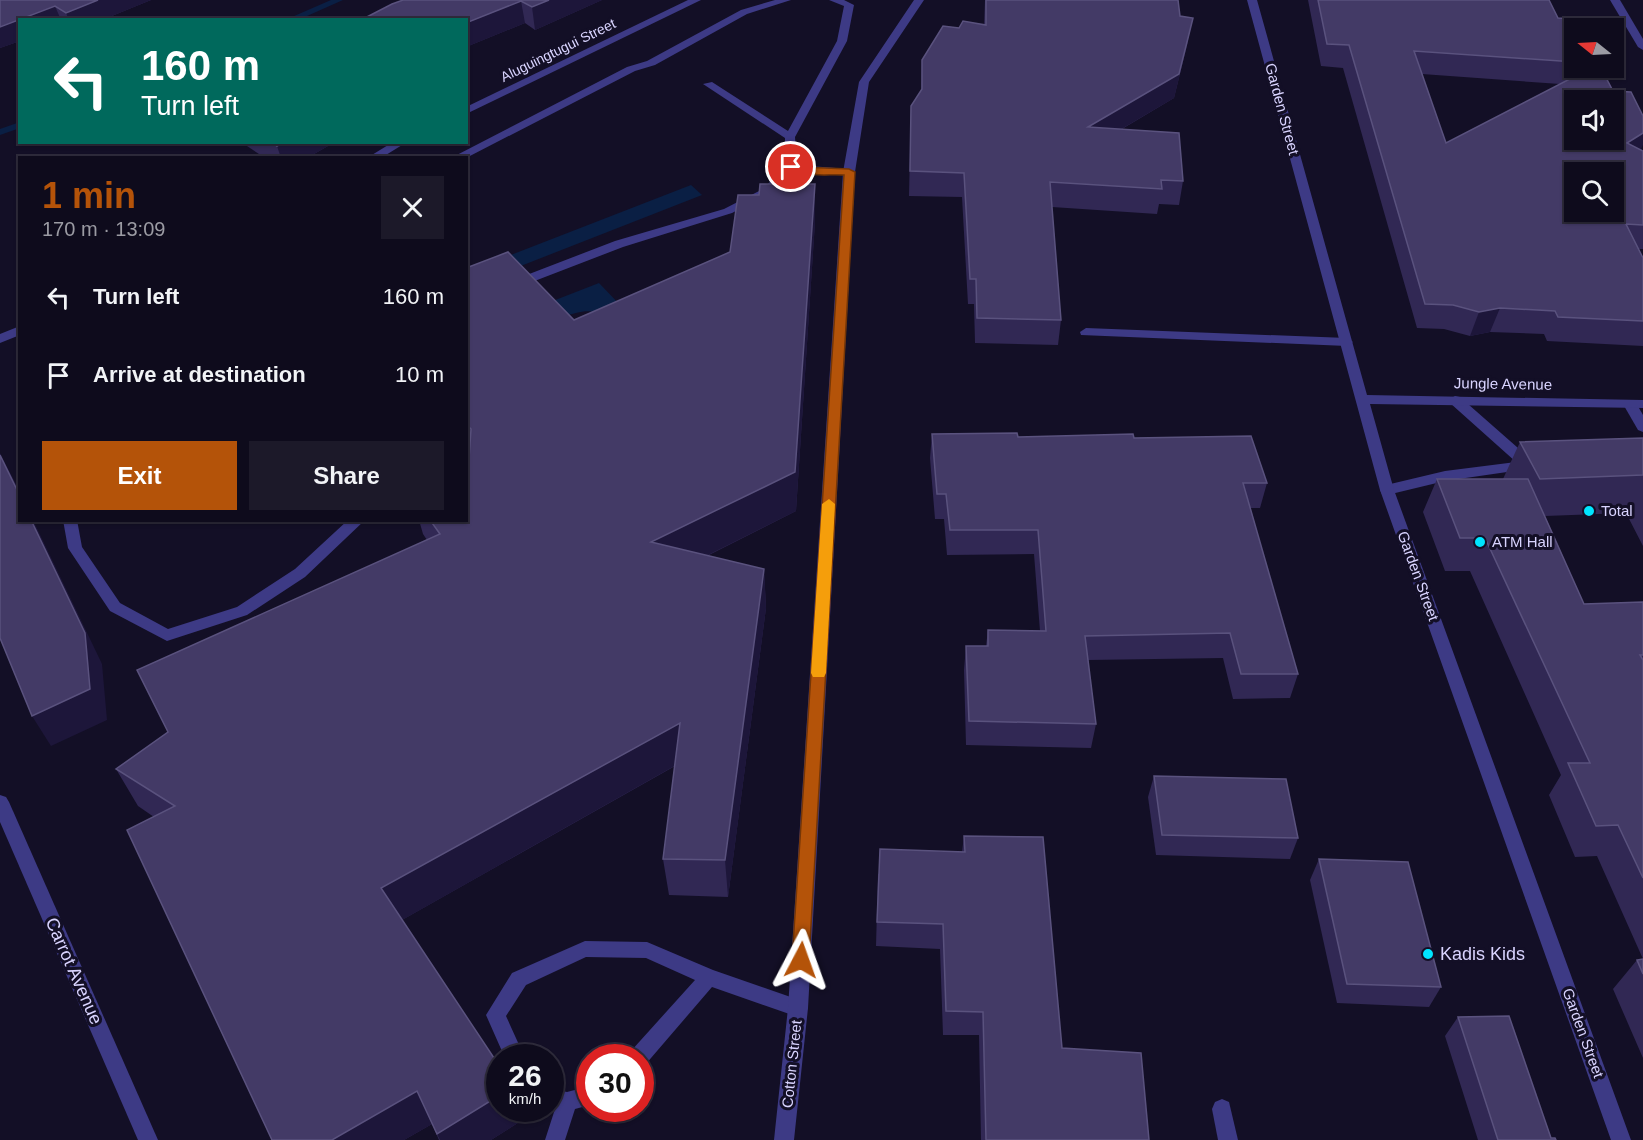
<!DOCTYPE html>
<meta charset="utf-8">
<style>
:root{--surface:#0e0b1c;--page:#1c1929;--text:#f1f3f6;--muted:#9b9ba3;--line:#2e2b3b;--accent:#b45309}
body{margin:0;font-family:Helvetica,sans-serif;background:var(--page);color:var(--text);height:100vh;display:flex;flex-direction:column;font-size:22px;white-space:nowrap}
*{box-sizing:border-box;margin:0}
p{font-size:20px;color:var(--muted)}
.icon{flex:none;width:33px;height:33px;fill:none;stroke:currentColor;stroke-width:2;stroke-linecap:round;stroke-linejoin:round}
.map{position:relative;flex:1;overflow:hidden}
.side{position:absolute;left:18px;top:156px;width:450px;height:366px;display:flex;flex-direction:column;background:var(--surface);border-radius:0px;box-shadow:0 2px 4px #0004,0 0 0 2px var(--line)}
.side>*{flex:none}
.banner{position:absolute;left:18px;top:18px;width:450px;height:126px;border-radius:0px;box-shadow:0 2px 4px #0004,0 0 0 2px var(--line);background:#00695c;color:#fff;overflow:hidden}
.needle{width:39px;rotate:288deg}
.fabs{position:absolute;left:1564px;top:18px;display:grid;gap:12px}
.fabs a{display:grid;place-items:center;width:60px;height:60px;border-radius:0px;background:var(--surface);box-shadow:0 2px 4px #0004,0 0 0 2px var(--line);font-size:30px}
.speed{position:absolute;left:486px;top:1044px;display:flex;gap:12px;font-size:30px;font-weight:700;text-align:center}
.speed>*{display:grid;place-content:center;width:78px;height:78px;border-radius:50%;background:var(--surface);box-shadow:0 2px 4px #0004,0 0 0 2px var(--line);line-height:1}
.speed small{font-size:15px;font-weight:400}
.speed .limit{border:9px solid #d22;background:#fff;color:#111}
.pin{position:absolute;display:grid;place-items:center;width:51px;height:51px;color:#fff;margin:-26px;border:3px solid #fff;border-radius:50%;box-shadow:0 2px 6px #0007}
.me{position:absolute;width:66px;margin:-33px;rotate:4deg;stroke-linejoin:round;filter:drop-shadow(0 0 4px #0008)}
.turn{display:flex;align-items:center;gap:21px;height:126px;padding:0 24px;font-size:27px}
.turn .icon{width:78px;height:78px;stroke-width:2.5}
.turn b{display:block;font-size:42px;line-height:51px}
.round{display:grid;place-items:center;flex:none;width:63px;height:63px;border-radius:0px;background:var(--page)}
.overview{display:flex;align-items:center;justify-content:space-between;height:102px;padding:0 24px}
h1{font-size:36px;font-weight:700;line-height:45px;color:var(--accent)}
.button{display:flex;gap:12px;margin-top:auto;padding:12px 24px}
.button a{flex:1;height:69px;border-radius:0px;background:var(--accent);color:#fff;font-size:24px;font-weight:700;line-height:69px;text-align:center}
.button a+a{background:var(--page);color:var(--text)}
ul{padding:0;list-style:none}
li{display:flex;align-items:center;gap:18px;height:78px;padding:0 24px}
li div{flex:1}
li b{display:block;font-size:22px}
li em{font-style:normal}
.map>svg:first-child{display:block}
.water{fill:#0a1f44}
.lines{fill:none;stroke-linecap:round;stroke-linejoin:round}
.stream{fill:#0a1f44;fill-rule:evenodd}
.lane{fill:#3d3a85;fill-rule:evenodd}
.street{fill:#3d3a85;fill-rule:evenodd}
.wall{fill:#312854;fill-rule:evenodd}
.shaded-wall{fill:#1d163a}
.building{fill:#433a66;stroke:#5a527e;stroke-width:1.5;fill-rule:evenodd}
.route{fill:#b45309;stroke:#753606;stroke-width:1.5}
.slow{fill:#f59e0b}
.poi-dot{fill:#00e5ff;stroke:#130f26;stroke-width:2}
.labels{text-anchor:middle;stroke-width:6;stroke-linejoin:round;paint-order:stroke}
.far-street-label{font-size:14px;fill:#d9d4ff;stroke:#130f26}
.street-label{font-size:15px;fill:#d9d4ff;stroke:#130f26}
.poi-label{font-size:15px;fill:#d9d4ff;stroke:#130f26;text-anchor:start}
.near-poi-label{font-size:18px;fill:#d9d4ff;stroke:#130f26;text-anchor:start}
.near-street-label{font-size:18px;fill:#d9d4ff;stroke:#130f26}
</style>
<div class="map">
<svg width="1643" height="1140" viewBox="0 0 1643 1140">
<rect width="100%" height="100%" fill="#130f26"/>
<!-- water -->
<g class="water">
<path d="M 691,185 L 702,195 L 467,287 L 467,272 Z"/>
<path d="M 599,283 L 644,330 L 626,338 C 595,312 600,304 559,318 L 545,304 Z"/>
</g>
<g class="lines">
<!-- stream -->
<g class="stream">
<path d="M 331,0 L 343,0 L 298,20 L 285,20 Z"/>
<path d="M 20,122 L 20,128 L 0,135 L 0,129 Z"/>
</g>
<!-- lane -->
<g class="lane">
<path d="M 775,0 L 791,0 L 747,14 L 655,65 L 635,71 L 466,158 L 451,158 L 627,67 L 647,61 L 741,10 Z"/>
<path d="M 829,0 L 844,0 L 854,5 L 847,41 L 795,137 L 797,165 L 849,169 L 855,172 L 853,174 L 793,171 L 771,193 L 732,213 L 623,247 L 519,287 L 511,287 L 509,284 L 511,281 L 615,241 L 724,209 L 763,189 L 785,166 L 785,138 L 703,84 L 712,82 L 788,131 L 837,41 L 844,6 Z"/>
<path d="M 1086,328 L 1347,338 L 1353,342 L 1347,346 L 1081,335 L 1080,332 Z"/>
<path d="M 1455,396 L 1460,397 L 1534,462 L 1536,465 L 1534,468 L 1445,481 L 1387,495 L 1382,494 L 1380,490 L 1382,486 L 1445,471 L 1516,462 L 1450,403 L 1448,400 Z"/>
<path d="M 1630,400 L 1635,401 L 1643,415 L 1643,432 L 1638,430 L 1623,404 Z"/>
<path d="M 63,520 L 77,520 L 82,547 L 120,603 L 168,629 L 237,607 L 295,569 L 348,520 L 365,520 L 305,577 L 247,615 L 167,641 L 110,611 L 68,548 Z"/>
<path d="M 585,941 L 647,942 L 713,970 L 805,1002 L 808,1008 L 805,1014 L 798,1017 L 712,987 L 645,1065 L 640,1066 L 640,1058 L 628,1058 L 631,1051 L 695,980 L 646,958 L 586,957 L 526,985 L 506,1016 L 525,1058 L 505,1058 L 486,1015 L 512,973 Z"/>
<path d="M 590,1086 L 590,1105 L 575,1109 L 565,1140 L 545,1140 L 555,1109 L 550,1108 L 550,1088 L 567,1092 Z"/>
<path d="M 1222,1099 L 1229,1102 L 1238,1140 L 1218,1140 L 1212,1109 L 1215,1102 Z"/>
</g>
<!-- street -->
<g class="street">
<path d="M 688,0 L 701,0 L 466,114 L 466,107 Z"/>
<path d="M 914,0 L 924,0 L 869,82 L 855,172 L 808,1008 L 794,1140 L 774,1140 L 788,1008 L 843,172 L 859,82 Z"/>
<path d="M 1247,0 L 1257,0 L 1367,395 L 1643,400 L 1643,408 L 1370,404 L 1394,490 L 1631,1140 L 1611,1140 L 1380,490 Z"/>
<path d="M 1610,0 L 1620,0 L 1643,39 L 1643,50 L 1638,47 Z"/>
<path d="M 393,142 L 407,142 L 381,158 L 367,158 Z"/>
<path d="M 20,326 L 20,335 L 0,343 L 0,334 Z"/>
<path d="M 0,795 L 6,797 L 9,802 L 158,1140 L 138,1140 L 0,822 Z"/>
</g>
</g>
<!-- wall -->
<g class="wall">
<path d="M 0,0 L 151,0 L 102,20 L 20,20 L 20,41 L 0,48 Z"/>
<path d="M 403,0 L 602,0 L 535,30 L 525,23 L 466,47 L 466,20 Z"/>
<path d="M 985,0 L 1178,0 L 1180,16 L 1188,41 L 1174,98 L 1122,129 L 1183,181 L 1179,205 L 1159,204 L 1157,214 L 1052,207 L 1061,320 L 1058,345 L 975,343 L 974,304 L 968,304 L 962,197 L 909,196 L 911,106 L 921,91 L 922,60 L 959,28 L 984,25 Z"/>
<path d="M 1308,0 L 1549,0 L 1558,18 L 1575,28 L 1575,68 L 1601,68 L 1641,149 L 1643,151 L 1643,249 L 1639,249 L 1643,258 L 1643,346 L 1547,341 L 1544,334 L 1490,332 L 1470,336 L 1444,329 L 1417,328 L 1343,68 L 1321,66 ZM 1422,74 L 1560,84 L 1446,143 Z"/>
<path d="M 241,142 L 335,142 L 307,158 L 265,158 Z"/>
<path d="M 815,222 L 796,511 L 707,556 L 764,569 L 766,608 L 728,897 L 669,895 L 663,859 L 675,766 L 402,920 L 500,1108 L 520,1108 L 524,1119 L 491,1140 L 439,1140 L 432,1124 L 404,1140 L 272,1140 L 154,817 L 138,806 L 116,769 L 168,732 L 427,540 L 423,534 L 419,520 L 466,520 L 469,456 L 466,453 L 466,268 L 574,320 Z"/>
<path d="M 932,434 L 1018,437 L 1134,438 L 1267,483 L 1260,508 L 1250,508 L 1298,674 L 1290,698 L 1233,699 L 1223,658 L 1088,660 L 1096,724 L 1091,748 L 966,745 L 964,670 L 966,646 L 986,646 L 988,630 L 1040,631 L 1034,554 L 947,555 L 944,519 L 935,519 L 930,458 Z"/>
<path d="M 1643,438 L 1643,546 L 1626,513 L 1545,516 L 1584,604 L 1643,602 L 1643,1058 L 1613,989 L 1637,960 L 1643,959 L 1597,856 L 1575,857 L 1549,795 L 1561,775 L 1470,571 L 1445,571 L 1423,512 L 1437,479 L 1503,479 L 1520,442 Z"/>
<path d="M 1154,776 L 1298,838 L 1290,859 L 1156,855 L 1148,797 Z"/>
<path d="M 964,836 L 1062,1048 L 1149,1140 L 981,1140 L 979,1035 L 943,1035 L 940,949 L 876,946 L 878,874 L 962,852 Z"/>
<path d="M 1319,859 L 1441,987 L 1429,1007 L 1337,1003 L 1310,880 Z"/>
<path d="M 1458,1017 L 1551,1138 L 1556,1140 L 1478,1140 L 1445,1036 Z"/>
</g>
<!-- shaded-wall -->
<g class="shaded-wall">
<path d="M 98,0 L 151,0 L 102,20 L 69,20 L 66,13 Z"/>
<path d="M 549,0 L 602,0 L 535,30 L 532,7 Z"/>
<path d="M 521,1 L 525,23 L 466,47 L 466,23 Z"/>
<path d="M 55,6 L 61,20 L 20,20 Z"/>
<path d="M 1193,18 L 1188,41 L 1174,98 L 1084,151 L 1088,127 Z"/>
<path d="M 20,20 L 20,41 L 0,48 L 0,27 Z"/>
<path d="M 1643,133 L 1643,145 L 1639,153 L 1627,143 Z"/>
<path d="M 284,142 L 335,142 L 307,158 L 281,158 L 277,146 Z"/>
<path d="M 815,184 L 815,222 L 796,511 L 656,581 L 651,542 Z"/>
<path d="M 1500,308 L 1490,332 L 1470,336 L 1479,312 Z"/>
<path d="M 0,453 L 20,492 L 20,496 L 0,455 Z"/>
<path d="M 31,520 L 33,520 L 102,664 L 107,720 L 51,746 L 32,716 Z"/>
<path d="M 764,569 L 766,608 L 728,897 L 725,860 Z"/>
<path d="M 680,723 L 685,760 L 395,924 L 381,888 Z"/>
<path d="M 417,1091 L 432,1124 L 404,1140 L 332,1140 Z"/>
<path d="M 500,1095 L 500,1108 L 520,1108 L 524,1119 L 491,1140 L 440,1140 L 437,1134 Z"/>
</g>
<!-- building -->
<g class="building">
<path d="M 0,0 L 98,0 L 66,13 L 55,6 L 0,27 Z"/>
<path d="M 403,0 L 549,0 L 532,7 L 521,1 L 466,23 L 466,20 L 361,20 L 392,4 Z"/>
<path d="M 986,0 L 1178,0 L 1180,16 L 1193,18 L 1179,74 L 1088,127 L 1179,133 L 1183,181 L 1161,180 L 1162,189 L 1050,182 L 1061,320 L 977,318 L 976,279 L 970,279 L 964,173 L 910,171 L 911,106 L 922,89 L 922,60 L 943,26 L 959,28 L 963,21 L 986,25 Z"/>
<path d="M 1318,0 L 1549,0 L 1558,18 L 1575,19 L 1580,28 L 1575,28 L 1575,62 L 1414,51 L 1446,143 L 1591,68 L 1601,68 L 1613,91 L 1631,92 L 1643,116 L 1643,133 L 1627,143 L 1643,151 L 1643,225 L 1626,224 L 1643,258 L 1643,321 L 1558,317 L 1555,311 L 1500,308 L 1479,312 L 1453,305 L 1425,304 L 1349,45 L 1327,44 ZM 1575,100 L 1614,100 L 1614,140 L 1575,140 ZM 1575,172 L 1614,172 L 1614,212 L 1575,212 Z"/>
<path d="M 271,142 L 284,142 L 277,146 Z"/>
<path d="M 760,184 L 815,184 L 795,472 L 651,542 L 764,569 L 725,860 L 663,859 L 680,723 L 381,888 L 500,1067 L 500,1095 L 437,1134 L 417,1091 L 332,1140 L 272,1140 L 127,830 L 175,806 L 116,769 L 168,732 L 137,670 L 440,534 L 430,520 L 466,520 L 466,474 L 468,474 L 471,429 L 466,424 L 466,268 L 508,252 L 574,320 L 730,252 L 738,195 L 759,195 Z"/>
<path d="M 1017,433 L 1018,437 L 1133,434 L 1134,438 L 1251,436 L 1267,483 L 1243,483 L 1298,674 L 1241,674 L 1230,633 L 1085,636 L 1096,724 L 969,721 L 966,646 L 988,646 L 988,630 L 1046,631 L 1038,530 L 950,530 L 946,494 L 937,494 L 932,434 Z"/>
<path d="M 1643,438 L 1643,475 L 1540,479 L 1520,442 Z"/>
<path d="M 0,455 L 20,496 L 20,520 L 31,520 L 85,633 L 90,689 L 32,716 L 0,638 Z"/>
<path d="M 1437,479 L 1528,479 L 1584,604 L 1643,602 L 1643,655 L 1640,655 L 1643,660 L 1643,878 L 1618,825 L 1596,826 L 1568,763 L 1590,763 L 1485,538 L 1460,538 Z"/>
<path d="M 1154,776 L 1286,779 L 1298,838 L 1162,835 Z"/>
<path d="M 964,836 L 1043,837 L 1062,1048 L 1141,1053 L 1149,1140 L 986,1140 L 983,1012 L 946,1011 L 943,924 L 877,922 L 880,849 L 965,852 Z"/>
<path d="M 1319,859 L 1408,862 L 1441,987 L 1347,984 Z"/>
<path d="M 1643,959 L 1643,974 L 1637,960 Z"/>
<path d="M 1509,1016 L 1551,1138 L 1555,1138 L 1556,1140 L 1498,1140 L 1458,1017 Z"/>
</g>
<!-- route -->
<path class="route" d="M 791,164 L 801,167 L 849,169 L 855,172 L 809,960 L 807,965 L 801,968 L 795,965 L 792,960 L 844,175 C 827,174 800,178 786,167 Z"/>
<!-- slow -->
<path class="slow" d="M 829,499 L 835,504 L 826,673 L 824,677 L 813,677 L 811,673 L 822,504 Z"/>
<!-- markers -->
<g class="poi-dot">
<circle cx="1589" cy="511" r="6"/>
<circle cx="1480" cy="542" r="6"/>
<circle cx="1428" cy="954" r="6"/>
</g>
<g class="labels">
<!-- far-street labels -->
<g class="far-street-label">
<text transform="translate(558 50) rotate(-26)" y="5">Aluguingtugui Street</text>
</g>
<!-- street labels -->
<g class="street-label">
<text transform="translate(1282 109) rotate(75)" y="5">Garden Street</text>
<text transform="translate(1503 384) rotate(1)" y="5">Jungle Avenue</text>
<text transform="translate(1418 576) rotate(70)" y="5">Garden Street</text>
<text transform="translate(1583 1033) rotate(70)" y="5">Garden Street</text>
<text transform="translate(792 1064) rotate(-84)" y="5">Cotton Street</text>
</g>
<!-- poi labels -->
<g class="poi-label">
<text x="1601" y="516">Total</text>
<text x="1492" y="547">ATM Hall</text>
</g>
<!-- near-poi labels -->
<g class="near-poi-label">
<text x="1440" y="960">Kadis Kids</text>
</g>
<!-- near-street labels -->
<g class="near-street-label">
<text transform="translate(74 971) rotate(66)" y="6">Carrot Avenue</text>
</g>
</g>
</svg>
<div class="fabs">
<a><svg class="needle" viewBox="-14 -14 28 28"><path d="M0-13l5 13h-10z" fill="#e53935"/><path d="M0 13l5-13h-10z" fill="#9b9ba3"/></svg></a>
<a><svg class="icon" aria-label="sound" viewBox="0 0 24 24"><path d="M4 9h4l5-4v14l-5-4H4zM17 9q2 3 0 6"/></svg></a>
<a><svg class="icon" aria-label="search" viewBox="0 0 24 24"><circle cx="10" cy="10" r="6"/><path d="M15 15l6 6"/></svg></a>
</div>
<div class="speed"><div>26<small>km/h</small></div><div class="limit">30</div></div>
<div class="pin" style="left:791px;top:167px;background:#d93025"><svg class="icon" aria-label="arrive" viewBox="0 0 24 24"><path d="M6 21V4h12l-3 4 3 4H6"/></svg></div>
<svg class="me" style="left:801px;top:960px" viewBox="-20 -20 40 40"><path d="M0-17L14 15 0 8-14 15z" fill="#b45309" stroke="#fff" stroke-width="4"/></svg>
<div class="banner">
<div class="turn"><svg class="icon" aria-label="left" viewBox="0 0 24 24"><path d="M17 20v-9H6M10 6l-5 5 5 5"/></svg><div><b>160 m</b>Turn left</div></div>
</div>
<section class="side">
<div class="overview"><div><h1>1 min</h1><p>170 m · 13:09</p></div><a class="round"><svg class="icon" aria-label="close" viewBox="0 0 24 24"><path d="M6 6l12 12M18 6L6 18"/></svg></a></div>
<ul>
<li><svg class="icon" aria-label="left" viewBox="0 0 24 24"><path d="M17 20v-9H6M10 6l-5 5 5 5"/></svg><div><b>Turn left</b></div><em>160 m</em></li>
<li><svg class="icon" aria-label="arrive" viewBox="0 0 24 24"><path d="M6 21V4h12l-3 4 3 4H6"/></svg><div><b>Arrive at destination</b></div><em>10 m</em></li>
</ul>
<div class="button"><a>Exit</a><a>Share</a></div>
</section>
</div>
